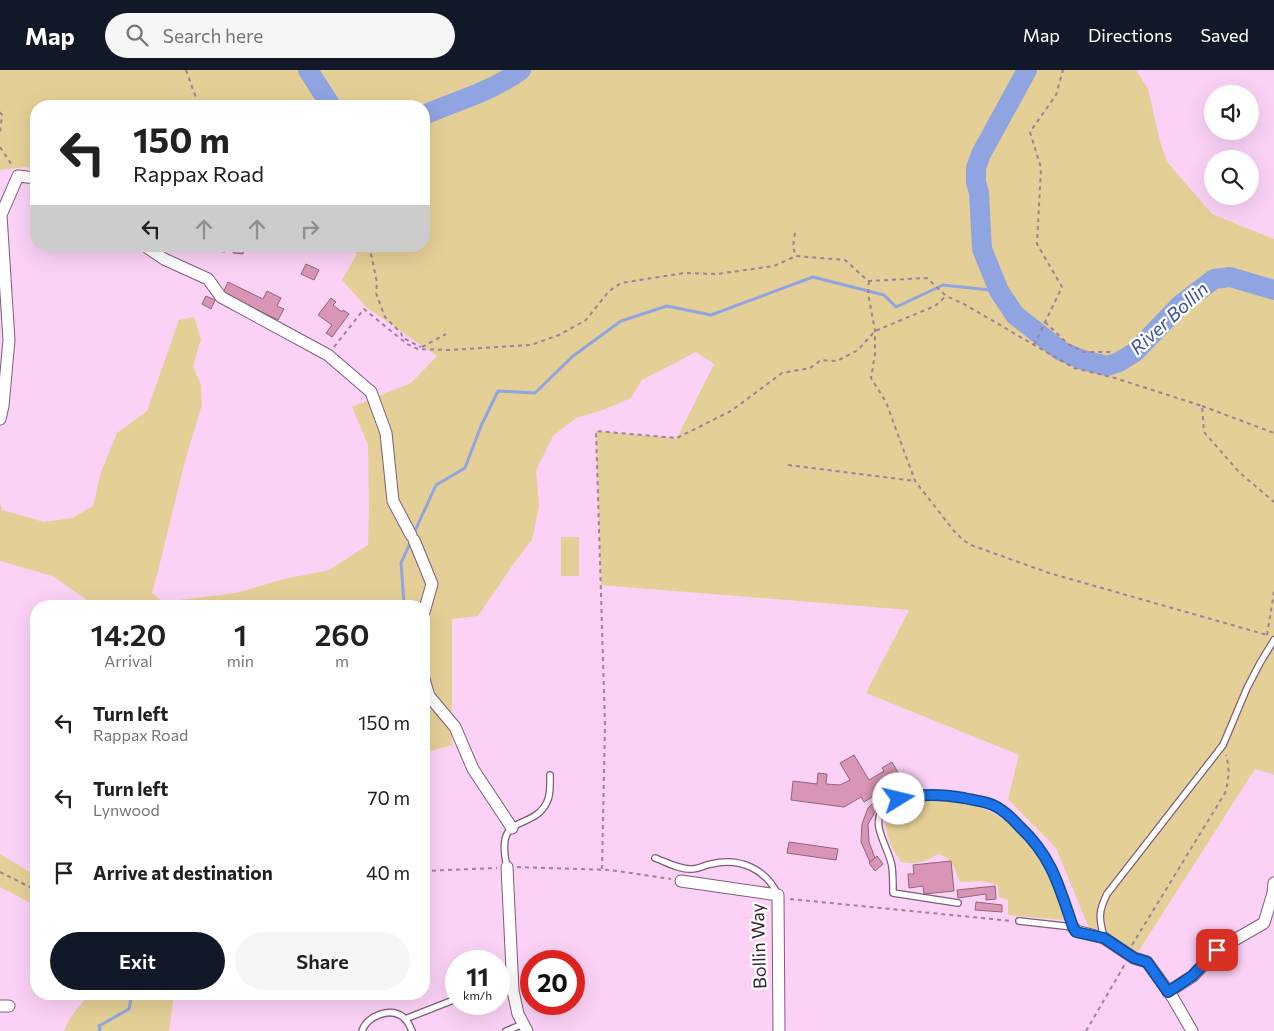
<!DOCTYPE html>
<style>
:root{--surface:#fff;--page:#f6f6f6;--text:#202124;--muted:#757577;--accent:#111827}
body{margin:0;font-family:Commissioner,sans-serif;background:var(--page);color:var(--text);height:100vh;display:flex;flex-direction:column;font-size:19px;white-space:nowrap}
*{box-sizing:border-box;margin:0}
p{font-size:16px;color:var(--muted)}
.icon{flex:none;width:28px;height:28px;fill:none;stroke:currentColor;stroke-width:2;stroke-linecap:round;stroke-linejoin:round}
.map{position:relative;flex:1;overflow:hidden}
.sheet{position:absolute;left:30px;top:530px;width:400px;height:400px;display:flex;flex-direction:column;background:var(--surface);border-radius:20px;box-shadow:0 5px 20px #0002}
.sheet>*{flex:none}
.banner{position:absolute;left:30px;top:30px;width:400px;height:152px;border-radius:20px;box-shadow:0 5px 20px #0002;background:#fff;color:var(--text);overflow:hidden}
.tools{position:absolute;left:1204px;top:15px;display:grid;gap:10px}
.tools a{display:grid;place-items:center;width:55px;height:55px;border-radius:50%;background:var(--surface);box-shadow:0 5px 20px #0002;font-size:25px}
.speed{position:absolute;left:445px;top:880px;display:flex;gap:10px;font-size:25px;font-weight:700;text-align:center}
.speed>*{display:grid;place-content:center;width:65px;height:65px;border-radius:50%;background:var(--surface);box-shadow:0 5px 20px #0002;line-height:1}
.speed small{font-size:12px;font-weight:400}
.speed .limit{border:8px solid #d22;background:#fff;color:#111}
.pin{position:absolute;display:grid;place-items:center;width:42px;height:42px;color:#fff;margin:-21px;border-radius:10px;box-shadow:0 2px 8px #0006}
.me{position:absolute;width:55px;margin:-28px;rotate:81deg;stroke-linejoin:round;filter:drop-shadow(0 0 4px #0008)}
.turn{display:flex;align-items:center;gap:18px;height:105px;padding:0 20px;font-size:22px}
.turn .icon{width:65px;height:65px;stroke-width:2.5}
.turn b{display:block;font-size:35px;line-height:42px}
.lanes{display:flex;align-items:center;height:48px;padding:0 20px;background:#0003;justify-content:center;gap:25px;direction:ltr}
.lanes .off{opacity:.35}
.eta{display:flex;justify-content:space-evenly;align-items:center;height:85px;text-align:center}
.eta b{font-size:30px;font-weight:600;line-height:35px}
.button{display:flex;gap:10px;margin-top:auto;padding:10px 20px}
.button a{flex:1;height:58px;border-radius:30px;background:var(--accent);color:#fff;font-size:20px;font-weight:600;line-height:58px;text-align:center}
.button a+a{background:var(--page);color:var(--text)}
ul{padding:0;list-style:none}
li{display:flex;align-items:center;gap:15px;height:75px;padding:0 20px}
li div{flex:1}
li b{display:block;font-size:19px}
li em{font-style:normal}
header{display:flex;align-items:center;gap:30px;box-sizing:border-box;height:70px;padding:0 25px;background:var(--accent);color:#fff}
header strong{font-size:24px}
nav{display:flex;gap:28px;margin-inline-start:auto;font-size:18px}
.search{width:350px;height:45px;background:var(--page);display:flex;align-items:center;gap:12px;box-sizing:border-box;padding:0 18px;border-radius:28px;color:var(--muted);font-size:19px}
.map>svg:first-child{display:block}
.green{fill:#e4d097}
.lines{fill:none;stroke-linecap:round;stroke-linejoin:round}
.stream{stroke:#90a4e1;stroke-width:3}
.river{stroke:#90a4e1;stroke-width:20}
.building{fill:#d995b5;stroke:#916478}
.service-casing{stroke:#7f5c7c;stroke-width:8}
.minor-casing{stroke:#7f5c7c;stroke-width:13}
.path{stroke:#9e819a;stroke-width:2;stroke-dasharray:4 4;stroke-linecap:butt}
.service{stroke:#fff;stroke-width:5.5}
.minor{stroke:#fff;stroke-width:11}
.route-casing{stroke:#114b97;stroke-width:12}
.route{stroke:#1a73e8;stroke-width:9}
.labels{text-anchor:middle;stroke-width:4.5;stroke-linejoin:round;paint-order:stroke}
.street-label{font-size:18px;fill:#342532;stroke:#fff}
.water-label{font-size:19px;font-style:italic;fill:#3d5099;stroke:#fff}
</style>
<header>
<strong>Map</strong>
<div class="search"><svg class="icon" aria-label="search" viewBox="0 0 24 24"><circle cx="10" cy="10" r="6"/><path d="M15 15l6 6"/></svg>Search here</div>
<nav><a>Map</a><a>Directions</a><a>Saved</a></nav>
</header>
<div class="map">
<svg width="1274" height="961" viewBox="0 0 1274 961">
<rect width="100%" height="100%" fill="#fbd2f6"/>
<!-- green -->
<g class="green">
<path d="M 0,0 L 1136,0 L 1148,19 L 1161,75 L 1168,93 L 1212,144 L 1274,169 L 1274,705 L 1255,699 L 1138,882 L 1102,859 L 1089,858 L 1056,778 L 1008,729 L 1019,685 L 866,623 L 909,540 L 601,515 L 596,361 L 677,368 L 714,294 L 696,282 L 642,310 L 631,328 L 603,340 L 576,348 L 553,366 L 536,400 L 539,436 L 532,470 L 514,493 L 478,546 L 452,549 L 452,675 L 424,683 L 424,536 L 320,536 L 307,532 L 294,536 L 96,536 L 52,506 L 0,491 L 0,431 L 2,440 L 44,452 L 72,448 L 93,436 L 101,402 L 117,363 L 147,341 L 179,250 L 194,247 L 201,269 L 193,296 L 201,315 L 202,335 L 185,391 L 158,501 L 152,523 L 163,532 L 236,523 L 284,509 L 329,500 L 368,475 L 369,441 L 368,375 L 352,337 L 411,313 L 437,286 L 366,237 L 342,210 L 357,184 L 349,176 L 424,176 L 424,36 L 36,36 L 36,99 L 26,97 L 0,100 Z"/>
<rect x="561" y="467" width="18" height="39"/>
<path d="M 932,728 C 947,731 964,731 977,736 C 1010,748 1036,775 1050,806 C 1056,820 1059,835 1064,850 L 1008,845 L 1008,830 L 999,827 L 998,815 L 982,811 L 960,812 C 954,798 954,789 938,784 C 924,792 917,795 901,792 C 885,769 873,736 913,729 C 919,728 926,728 932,728 Z"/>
<path d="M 0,784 L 36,806 L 36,836 L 0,817 Z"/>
<path d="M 89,924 L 174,924 L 169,961 L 64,961 L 70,948 Z"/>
</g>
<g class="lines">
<!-- stream -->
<g class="stream">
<path d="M 414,463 L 436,415 L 465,398 L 481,356 L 498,321 L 535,323 L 573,286 L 621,251 L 667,236 L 711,245 L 813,207 L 884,225 L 896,237 L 943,215 L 999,221"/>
<path d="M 401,536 L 404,534 L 401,493 L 411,471"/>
<path d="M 100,961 L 99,956 L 129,939 L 132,924"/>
</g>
<!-- river -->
<g class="river">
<path d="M 308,0 L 331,36"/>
<path d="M 1027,0 L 981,84 L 976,98 L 976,112 L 979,123 L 982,179 L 999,221 L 1015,245 L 1061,281 L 1083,290 L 1107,296 L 1119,292 L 1135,282 L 1180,235 L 1214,209 L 1230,207 L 1274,220"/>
<path d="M 424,45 C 456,31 493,21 521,0"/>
</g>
</g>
<!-- building -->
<g class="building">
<path d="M 216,176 L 226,176 L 225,182 L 216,181 Z"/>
<path d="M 233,176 L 252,176 L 251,179 L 244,178 L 243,184 L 233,183 Z"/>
<path d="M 254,176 L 260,176 L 260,180 L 253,180 Z"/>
<path d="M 306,194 L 319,200 L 314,210 L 301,204 Z"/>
<path d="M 228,212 L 263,229 L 267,221 L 281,228 L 277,236 L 284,239 L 278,250 L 223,223 Z"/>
<path d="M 206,226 L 215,230 L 211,239 L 202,234 Z"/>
<path d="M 331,228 L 336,232 L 333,235 L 342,242 L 343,240 L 349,244 L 332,267 L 326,263 L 332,255 L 318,245 Z"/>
<path d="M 854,685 L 869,710 L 884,701 L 882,698 L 892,692 L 901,708 L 876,723 L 877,724 L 864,732 L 861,727 L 844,737 L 791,730 L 793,711 L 817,714 L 818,703 L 827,704 L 826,714 L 840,715 L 850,710 L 840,693 Z"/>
<path d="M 889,715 L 894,725 L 881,734 L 875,742 L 868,754 L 869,772 L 875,788 L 870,792 L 861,772 L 862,754 L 868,738 L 877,729 L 886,723 L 883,719 Z"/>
<path d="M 789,772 L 838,779 L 836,790 L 787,783 Z"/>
<path d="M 877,786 L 883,794 L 875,801 L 869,793 Z"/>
<path d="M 951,791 L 954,821 L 924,824 L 923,816 L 909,818 L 908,804 L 914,804 L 913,795 Z"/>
<path d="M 995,816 L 996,829 L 986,830 L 986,824 L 958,828 L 957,820 Z"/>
<path d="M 976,832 L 1002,835 L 1002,842 L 975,840 Z"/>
</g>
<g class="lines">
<defs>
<g id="service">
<path d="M 655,788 C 666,792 680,800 692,799 C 699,799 704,795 711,794 C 740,787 766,799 778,825"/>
<path d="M 507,797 C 494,740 532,763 547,732 C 551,724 550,713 550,705"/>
<path d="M 958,833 L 893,823 C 893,815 893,805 892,797 C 890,780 872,758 881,742 C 889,727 911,725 926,725 C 945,724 976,727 994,736 C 1016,746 1042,777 1053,799 C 1061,817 1066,838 1073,857 L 1019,851"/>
<path d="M 1104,868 C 1099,848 1098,842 1107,824 L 1223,675 L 1247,618 L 1260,593 L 1274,570"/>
<path d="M 499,917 L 513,921"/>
<path d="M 405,949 L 456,929"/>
<path d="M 362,961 C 367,946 390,937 403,947 C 407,950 410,956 412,961"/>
<path d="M 506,961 L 523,954"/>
</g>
<g id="minor">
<path d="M 145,176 L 164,189 L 208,209 L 221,227 L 328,285 L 371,322 L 386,363 L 393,431 L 411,465"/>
<path d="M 0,349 L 3,336 L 9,270 L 1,145 L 18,106 L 36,108"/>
<path d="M 414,470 L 432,514 L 424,542"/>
<path d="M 424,609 L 429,626 L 455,657 L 473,699 L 512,758"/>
<path d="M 507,797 L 513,921 L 518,944 L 527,961"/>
<path d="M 681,811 L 778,825 L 779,961"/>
<path d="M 1073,857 L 1076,861 L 1104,868 L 1134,888 L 1147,892 L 1173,928 L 1192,961"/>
<path d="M 1168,922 L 1193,906 L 1217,880 L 1264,853 L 1273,823 L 1274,813"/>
<path d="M 0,936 L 9,936"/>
</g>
</defs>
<!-- service casing -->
<use href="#service" class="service-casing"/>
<!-- minor casing -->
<use href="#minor" class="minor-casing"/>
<!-- path -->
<g class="path">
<path d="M 186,0 L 199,36"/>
<path d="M 0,42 L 2,45 L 0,62"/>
<path d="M 0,77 L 13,97"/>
<path d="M 424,134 L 429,132"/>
<path d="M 795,163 L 793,177 L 796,186"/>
<path d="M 368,176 L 372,188 L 377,213 L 376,223 L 385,247 L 401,263 L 403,268 L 421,277"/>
<path d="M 869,211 L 868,223 L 875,261 L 875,284 L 871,308 L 886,332 L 915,411 L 954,461 L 963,470 L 971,475 L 1049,503 L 1267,565"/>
<path d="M 1045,252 L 1068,274 L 1084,282 L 1112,282"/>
<path d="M 1034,275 L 1062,217 L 1037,174 L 1041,98 L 1030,62 L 1056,25 L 1063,0"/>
<path d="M 334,277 L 364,239 L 407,274 L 418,279 L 448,280 L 531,275 L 559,265 L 586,250 L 609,221 L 621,213 L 684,203 L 717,204 L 774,196 L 796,186 L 845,190 L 868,211 L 927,208 L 946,226 L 962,233 L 1074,298 L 1115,308 L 1202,336 L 1204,362 L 1239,402 L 1274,432"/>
<path d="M 422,277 L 446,264"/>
<path d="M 1202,336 L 1274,363"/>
<path d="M 788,395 L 915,411"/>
<path d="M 1267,565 L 1274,522"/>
<path d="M 517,797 L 610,800 L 671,809"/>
<path d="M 602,799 L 605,655 L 596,361 L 677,368 L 731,341 L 782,303 L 810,298 L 821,290 L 837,291 L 858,280 L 875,261 L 935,236 L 945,227"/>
<path d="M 424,801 L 497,798"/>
<path d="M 0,802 L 36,820"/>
<path d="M 790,829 L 1012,851"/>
<path d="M 1132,875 L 1225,723 C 1229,709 1230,699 1226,685"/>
<path d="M 1086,961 L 1125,894"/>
</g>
<!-- service -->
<use href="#service" class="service"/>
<!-- minor -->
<use href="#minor" class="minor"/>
</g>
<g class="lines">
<defs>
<path id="route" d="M 899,729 C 921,723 942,724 964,728 C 973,730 984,731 993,735 C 1004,740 1012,748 1020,757 C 1052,787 1059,816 1073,857 L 1076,862 L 1104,868 L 1134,888 L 1147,892 L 1168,922 L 1192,906 L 1217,880"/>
</defs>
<!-- route casing -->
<use href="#route" class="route-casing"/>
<!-- route -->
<use href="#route" class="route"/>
</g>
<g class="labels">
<!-- street labels -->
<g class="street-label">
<text transform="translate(759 876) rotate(-92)" y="6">Bollin Way</text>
</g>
<!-- water labels -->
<g class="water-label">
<text transform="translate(1169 248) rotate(-42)" y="7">River Bollin</text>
</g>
</g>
</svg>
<div class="tools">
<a><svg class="icon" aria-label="sound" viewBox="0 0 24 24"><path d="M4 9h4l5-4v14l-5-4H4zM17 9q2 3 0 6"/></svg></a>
<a><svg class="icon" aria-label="search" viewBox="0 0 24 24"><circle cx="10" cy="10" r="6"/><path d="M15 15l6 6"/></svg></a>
</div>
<div class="speed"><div>11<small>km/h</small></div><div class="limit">20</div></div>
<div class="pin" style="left:1217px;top:880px;background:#d93025"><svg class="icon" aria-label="arrive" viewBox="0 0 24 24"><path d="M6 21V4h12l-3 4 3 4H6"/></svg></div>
<svg class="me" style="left:899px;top:729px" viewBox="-20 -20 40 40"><circle r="19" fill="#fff"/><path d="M0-13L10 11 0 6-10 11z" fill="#1a73e8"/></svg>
<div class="banner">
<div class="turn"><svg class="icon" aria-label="left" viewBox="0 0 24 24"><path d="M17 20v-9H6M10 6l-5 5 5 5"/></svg><div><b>150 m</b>Rappax Road</div></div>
<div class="lanes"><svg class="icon" aria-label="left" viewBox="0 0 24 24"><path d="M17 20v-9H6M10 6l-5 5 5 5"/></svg><svg class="icon off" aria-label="ahead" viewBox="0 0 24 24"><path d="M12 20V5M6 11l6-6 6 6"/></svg><svg class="icon off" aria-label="ahead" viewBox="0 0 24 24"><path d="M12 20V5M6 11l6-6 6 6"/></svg><svg class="icon off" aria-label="right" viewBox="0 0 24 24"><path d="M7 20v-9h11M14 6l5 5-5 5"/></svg></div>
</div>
<section class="sheet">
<div class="eta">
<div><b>14:20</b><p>Arrival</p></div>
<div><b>1</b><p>min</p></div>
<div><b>260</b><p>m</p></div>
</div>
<ul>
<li><svg class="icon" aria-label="left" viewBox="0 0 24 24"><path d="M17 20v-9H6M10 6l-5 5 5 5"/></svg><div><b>Turn left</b><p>Rappax Road</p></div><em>150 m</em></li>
<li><svg class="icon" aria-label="left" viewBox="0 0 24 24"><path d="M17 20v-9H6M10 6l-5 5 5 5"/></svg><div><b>Turn left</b><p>Lynwood</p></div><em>70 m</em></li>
<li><svg class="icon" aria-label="arrive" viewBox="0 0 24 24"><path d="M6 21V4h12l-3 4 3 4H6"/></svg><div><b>Arrive at destination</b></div><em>40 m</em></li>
</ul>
<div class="button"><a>Exit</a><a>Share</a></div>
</section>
</div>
